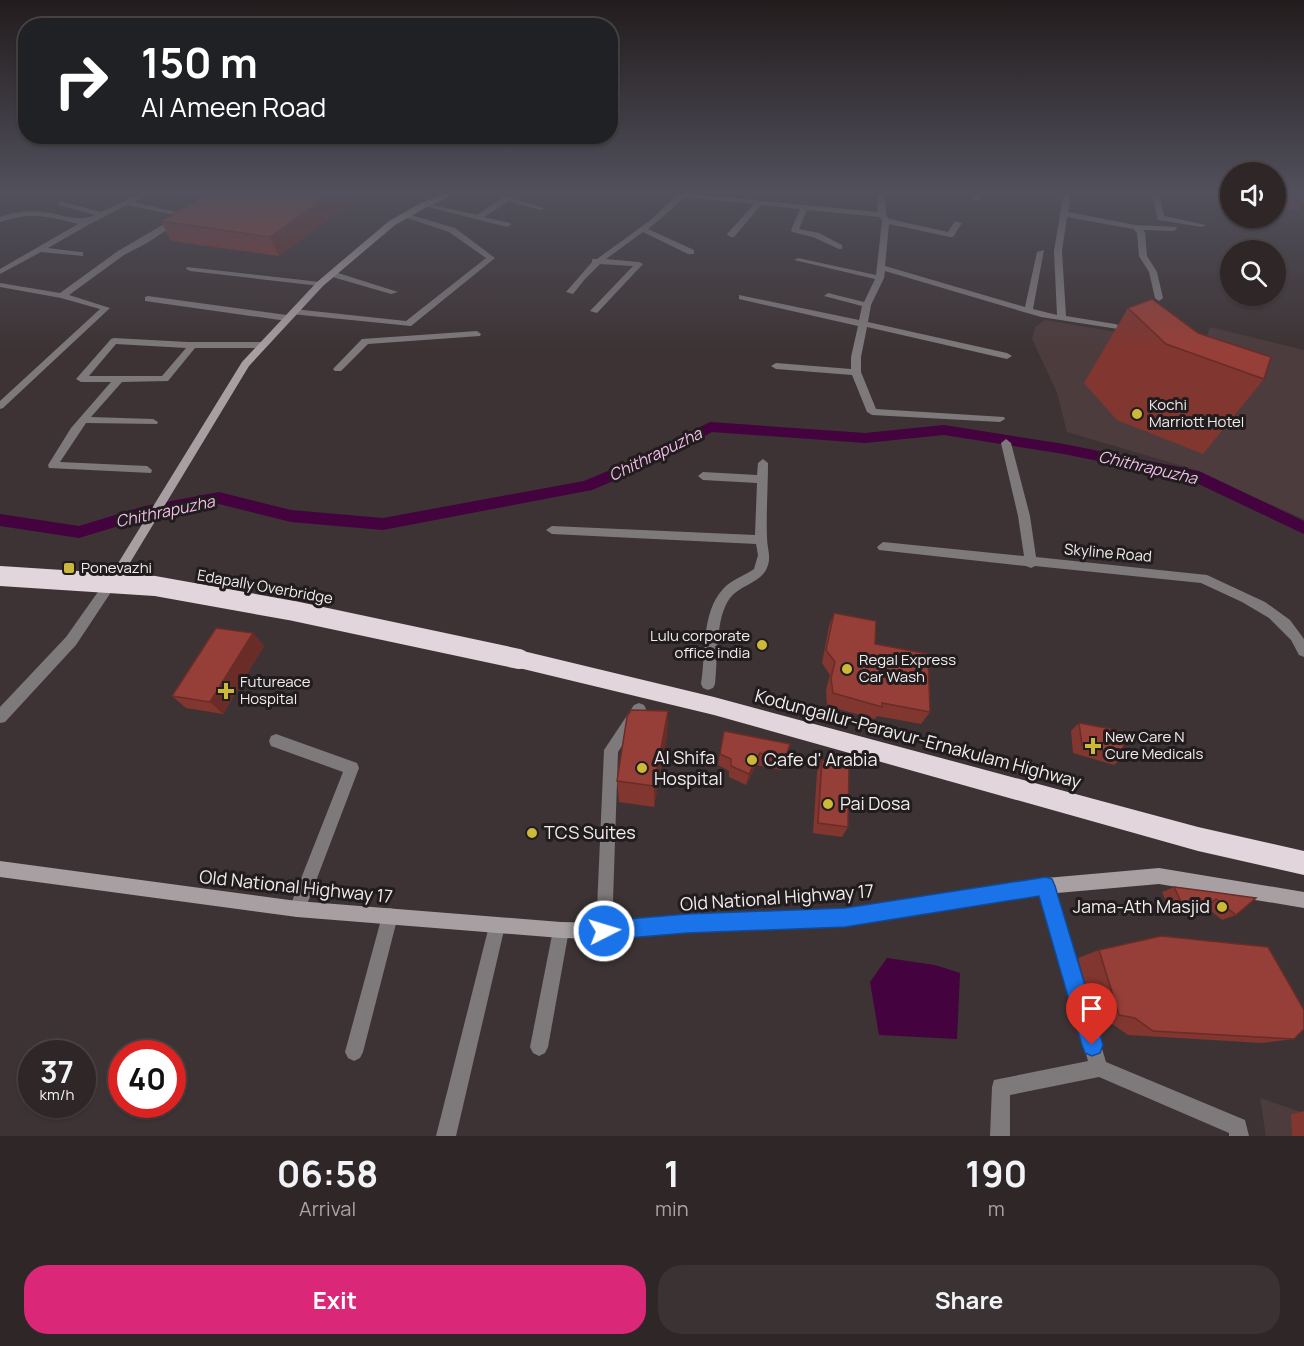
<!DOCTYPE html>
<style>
:root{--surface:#2e2627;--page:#3a3233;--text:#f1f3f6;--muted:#a7a5a7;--line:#494344;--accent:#db2777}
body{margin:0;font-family:Manrope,sans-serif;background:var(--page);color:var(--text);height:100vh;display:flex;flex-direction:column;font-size:22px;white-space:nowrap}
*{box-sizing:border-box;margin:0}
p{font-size:20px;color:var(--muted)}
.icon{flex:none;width:33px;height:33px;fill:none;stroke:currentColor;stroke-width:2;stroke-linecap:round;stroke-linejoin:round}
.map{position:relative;height:1136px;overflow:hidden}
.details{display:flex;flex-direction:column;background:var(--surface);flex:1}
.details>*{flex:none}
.banner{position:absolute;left:18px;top:18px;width:600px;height:126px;border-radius:24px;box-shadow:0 2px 4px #0004,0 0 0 2px var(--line);background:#202124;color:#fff;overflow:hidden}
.tools{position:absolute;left:1220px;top:162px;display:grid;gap:12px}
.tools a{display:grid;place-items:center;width:66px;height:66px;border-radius:50%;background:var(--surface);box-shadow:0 2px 4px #0004,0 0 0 2px var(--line);font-size:30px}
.speed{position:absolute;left:18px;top:1040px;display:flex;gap:12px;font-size:30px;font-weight:700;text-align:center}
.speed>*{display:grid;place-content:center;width:78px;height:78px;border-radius:50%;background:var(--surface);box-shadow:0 2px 4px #0004,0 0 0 2px var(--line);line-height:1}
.speed small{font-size:15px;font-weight:400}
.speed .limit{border:9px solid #d22;background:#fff;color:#111}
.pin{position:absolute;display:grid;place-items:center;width:51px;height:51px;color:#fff;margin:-62px -26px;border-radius:50% 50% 50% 0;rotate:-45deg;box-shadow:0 0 6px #0007}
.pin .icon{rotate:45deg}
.me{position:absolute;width:66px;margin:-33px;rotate:85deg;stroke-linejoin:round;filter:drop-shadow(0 0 4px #0008)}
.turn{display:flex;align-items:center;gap:21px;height:126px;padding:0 24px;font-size:27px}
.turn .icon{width:78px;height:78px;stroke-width:2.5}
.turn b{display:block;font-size:42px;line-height:51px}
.eta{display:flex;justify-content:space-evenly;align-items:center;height:102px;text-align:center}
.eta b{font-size:36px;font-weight:700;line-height:42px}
.button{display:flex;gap:12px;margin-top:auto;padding:12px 24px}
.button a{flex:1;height:69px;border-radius:24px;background:var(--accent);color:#fff;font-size:24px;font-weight:700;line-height:69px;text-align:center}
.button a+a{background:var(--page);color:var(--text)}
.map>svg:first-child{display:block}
.built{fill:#4c3c3e}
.water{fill:#44023f}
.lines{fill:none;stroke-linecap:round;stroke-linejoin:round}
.canal{fill:#44023f;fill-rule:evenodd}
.street{fill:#7e797b;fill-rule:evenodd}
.secondary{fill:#a79fa2;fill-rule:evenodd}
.highway{fill:#e2d5db;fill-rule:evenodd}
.highway-bridge{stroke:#e2d5db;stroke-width:20}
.wall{fill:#813630}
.shaded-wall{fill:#692c27}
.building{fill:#963f38;stroke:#692c27;stroke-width:1.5}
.route{fill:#1a73e8;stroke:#114b97;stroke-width:1.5}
.poi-dot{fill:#ccb938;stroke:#211c1d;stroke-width:2}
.labels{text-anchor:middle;stroke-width:6;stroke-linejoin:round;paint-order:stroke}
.poi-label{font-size:15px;fill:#f3eced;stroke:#211c1d;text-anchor:start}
.street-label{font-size:15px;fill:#f3eced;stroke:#211c1d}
.water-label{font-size:16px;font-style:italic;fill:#f6beed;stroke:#211c1d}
.near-street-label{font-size:18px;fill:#f3eced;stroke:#211c1d}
.near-poi-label{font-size:18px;fill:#f3eced;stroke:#211c1d;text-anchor:start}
</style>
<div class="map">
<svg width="1304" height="1136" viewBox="0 0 1304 1136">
<rect width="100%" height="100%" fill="#3d3334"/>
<!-- built -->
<g class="built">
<path d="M 1045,320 L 1164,340 L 1202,350 L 1210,327 L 1304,350 L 1304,519 L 1186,467 L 1067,432 L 1057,393 L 1032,339 L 1035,327 Z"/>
<path d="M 1260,1098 L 1304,1113 L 1304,1136 L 1266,1136 Z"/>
</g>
<!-- water -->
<path class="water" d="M 887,958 L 935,965 L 960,973 L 957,1039 L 879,1035 L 870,982 Z"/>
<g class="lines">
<!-- canal -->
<path class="canal" d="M 710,422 L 865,433 L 944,425 L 1064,444 L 1199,471 L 1304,521 L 1304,534 L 1190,480 L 1064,454 L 944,435 L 865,443 L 712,432 L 651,465 L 592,490 L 383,530 L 291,522 L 219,504 L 145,518 L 79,538 L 0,526 L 0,514 L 79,526 L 145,506 L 219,492 L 291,510 L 383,518 L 584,481 L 641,457 Z"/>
<!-- street -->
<g class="street">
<path d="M 146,191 L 155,191 L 134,202 L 188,215 L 184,217 L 127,205 L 88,225 L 48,248 L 80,252 L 83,252 L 83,256 L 41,252 L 0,274 L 0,269 L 78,224 C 47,216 31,212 0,222 L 0,217 C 14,212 28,210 43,212 C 62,214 78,223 95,215 L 59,205 L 59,201 L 101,212 Z"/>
<path d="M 877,191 L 885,191 L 886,215 L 889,219 L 948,232 L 955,221 L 962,223 L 953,237 L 950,237 L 889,224 L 885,266 L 1025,307 L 1037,252 L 1044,250 L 1033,309 L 1057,315 L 1054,251 L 1064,191 L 1071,191 L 1068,212 L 1135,225 L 1176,227 L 1177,229 L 1173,231 L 1143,230 L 1145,232 L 1147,256 L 1157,272 L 1163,298 L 1159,301 L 1155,298 L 1149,272 L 1139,256 L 1137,233 L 1133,229 L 1067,217 L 1062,251 L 1066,316 L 1115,324 L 1118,325 L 1118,329 L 1041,317 L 885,271 L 884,278 L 871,305 L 868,322 L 1007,353 L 1012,356 L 1007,359 L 867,327 L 861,357 L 861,372 L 876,409 L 1004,417 L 1005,419 L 1000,422 L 872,415 L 867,412 L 852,375 L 776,369 L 771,366 L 776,363 L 851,369 L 851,357 L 858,326 L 739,299 L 739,295 L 859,320 L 862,306 L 824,296 L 828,293 L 864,302 L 875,279 L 794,260 L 798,258 L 876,275 L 882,221 L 880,217 L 807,210 L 799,229 L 819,233 L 842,245 L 842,249 L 839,249 L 813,237 L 792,232 L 791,230 L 800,209 L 761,205 L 734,237 L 731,237 L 727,235 L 728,233 L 754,204 L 684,197 L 671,210 L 648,229 L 694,250 L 694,254 L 688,254 L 643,232 L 606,259 L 639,262 L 643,264 L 597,313 L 590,311 L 633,266 L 600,264 L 585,279 L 573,294 L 566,292 L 592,262 L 592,259 L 597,259 L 652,219 L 679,193 L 878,212 Z"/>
<path d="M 976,191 L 983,191 L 979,200 L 976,200 L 972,198 Z"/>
<path d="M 1151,191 L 1159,191 L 1164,216 L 1206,225 L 1202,227 L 1158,220 Z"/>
<path d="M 505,196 L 544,208 L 540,210 L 509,201 L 484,217 L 510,223 L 511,225 L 507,227 L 420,205 L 424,203 L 477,215 Z"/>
<path d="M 404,213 L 455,228 L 495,258 L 411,326 L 291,314 L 291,310 L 294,309 L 406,321 L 486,258 L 449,232 L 404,217 Z"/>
<path d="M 176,217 L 183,219 L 147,243 L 124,255 L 69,295 L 110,308 L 3,408 L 0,409 L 0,401 L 100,309 L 61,298 L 0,287 L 0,283 L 60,293 L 118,251 Z"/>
<path d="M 187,267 L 320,282 L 324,284 L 320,286 L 190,271 L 186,269 Z"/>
<path d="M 329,272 L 335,272 L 398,292 L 391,294 L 329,276 Z"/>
<path d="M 148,296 L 287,315 L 291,318 L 287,321 L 145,301 L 145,297 Z"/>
<path d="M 477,331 L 481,334 L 480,336 L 368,344 L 341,371 L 335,371 L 333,369 L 362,339 Z"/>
<path d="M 114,338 L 188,342 L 261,342 L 266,345 L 261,348 L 195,348 L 168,381 L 122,382 L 91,417 L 153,419 L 158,422 L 157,424 L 86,423 L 60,462 L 147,466 L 152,470 L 151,473 L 49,468 L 48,465 L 71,428 L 111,382 L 81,382 L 76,379 L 111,339 ZM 116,344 L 186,348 L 162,376 L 89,376 Z"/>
<path d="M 1006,439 L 1011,443 L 1030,516 L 1036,557 L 1207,575 L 1265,602 L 1290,620 L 1304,639 L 1304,657 L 1299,655 L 1291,640 L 1269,618 L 1242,602 L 1201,583 L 1035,566 L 1031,568 L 1026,566 L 879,550 L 877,547 L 883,542 L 1024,556 L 1018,516 L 1001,443 Z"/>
<path d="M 763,459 L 768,463 C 768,488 766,513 767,538 C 767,547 771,556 768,565 C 763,583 741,584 730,598 C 715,618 718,659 715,684 L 713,688 L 708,690 L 703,688 L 701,684 C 706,654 701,613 723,589 C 731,580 744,576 754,569 L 758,555 L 756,544 L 552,534 L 546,530 L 552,526 L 755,535 L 757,483 L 703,480 L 698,476 L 703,472 L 757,475 L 758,463 Z"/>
<path d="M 121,563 L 125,565 L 127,568 L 125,571 L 76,645 L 5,722 L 0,723 L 0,707 L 66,637 L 117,565 Z"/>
<path d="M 639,703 L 644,705 L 646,709 L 618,752 L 612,931 L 610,937 L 604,939 L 598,937 L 596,931 L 604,750 L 634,705 Z"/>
<path d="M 276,734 L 357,763 L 359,768 L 303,915 L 297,917 L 291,915 L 289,909 L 343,772 L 271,746 L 269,741 L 271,736 Z"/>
<path d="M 1046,878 L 1052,880 L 1054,886 L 1106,1062 L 1245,1120 L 1249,1136 L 1229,1136 L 1229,1133 L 1099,1077 L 1010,1095 L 1010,1136 L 990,1136 L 992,1087 L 994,1080 L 1088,1061 L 1038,886 L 1040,880 Z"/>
<path d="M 390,908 L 396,910 L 398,916 L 363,1052 L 360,1058 L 354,1061 L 348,1058 L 345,1052 L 382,916 L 384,910 Z"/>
<path d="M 497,918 L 503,920 L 505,926 L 456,1136 L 436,1136 L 489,926 L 491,920 Z"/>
<path d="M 561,922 L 567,924 L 569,930 L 548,1047 L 545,1053 L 539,1056 L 533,1053 L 530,1047 L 553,930 L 555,924 Z"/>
</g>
<!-- secondary -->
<g class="secondary">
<path d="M 452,191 L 462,191 L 427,207 L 395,225 L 323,286 L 249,366 L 125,571 L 117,571 L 115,568 L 117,565 L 242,362 L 317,282 L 389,221 L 421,203 Z"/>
<path d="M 0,861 L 297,901 L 561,922 L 604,923 L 687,915 L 845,909 L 1046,878 L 1159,868 L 1304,892 L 1304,908 L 1159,884 L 1046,894 L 845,925 L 687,931 L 604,939 L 561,938 L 297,917 L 0,877 Z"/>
</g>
<!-- highway -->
<path class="highway" d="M 519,650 L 714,697 L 1198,827 L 1304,851 L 1304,875 L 1198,851 L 714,715 L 519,668 L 512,665 L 509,659 L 512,653 Z"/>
<!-- highway-bridge -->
<path class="highway-bridge" d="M 0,576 L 155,586 L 294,611 L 519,659"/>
</g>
<!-- wall -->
<g class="wall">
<path d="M 1275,191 L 1304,191 L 1304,204 L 1299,210 L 1275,207 Z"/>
<path d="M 360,196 L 279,256 L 171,241 L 161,221 Z"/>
<path d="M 1128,308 L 1198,333 L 1264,379 L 1203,454 L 1117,420 L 1084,383 Z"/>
<path d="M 834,613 L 875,644 L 930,712 L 921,724 L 877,716 L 875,719 L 827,706 L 826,690 L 830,675 L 822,663 L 829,626 Z"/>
<path d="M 253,633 L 264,646 L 223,714 L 186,708 L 172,696 Z"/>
<path d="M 668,711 L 667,735 L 654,807 L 619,802 L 617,781 Z"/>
<path d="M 1079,723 L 1124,757 L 1114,765 L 1073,753 L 1071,731 Z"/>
<path d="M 724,731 L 790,744 L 781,770 L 756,765 L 746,785 L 729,777 L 729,771 L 718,765 Z"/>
<path d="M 822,760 L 848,827 L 842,837 L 813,833 L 817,772 Z"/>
<path d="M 1174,887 L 1256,898 L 1236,915 L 1222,920 L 1206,907 L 1200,912 L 1187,917 L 1182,911 L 1172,915 L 1162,892 Z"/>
<path d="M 1099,950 L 1294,1039 L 1262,1043 L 1128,1035 L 1111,1023 L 1096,1021 L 1078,958 Z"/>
<path d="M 1304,1111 L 1304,1136 L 1292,1136 L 1291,1114 Z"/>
</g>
<!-- shaded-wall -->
<g class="shaded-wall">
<path d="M 335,191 L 358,191 L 360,196 L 279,256 L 270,237 Z"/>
<path d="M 253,633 L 264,646 L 223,714 L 210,702 Z"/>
<path d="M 668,711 L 667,735 L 654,807 L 654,786 Z"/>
<path d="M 760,753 L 756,765 L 746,785 L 749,774 Z"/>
</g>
<!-- building -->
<g class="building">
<path d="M 212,191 L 335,191 L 270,237 L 161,221 Z"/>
<path d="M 1152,299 L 1198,333 L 1271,357 L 1264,379 L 1166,344 L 1128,308 Z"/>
<path d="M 834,613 L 876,621 L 875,644 L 928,654 L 930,712 L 882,703 L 882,707 L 833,693 L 831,678 L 835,662 L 826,650 Z"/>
<path d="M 216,628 L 253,633 L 210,702 L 172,696 Z"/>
<path d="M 631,710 L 668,711 L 654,786 L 617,781 L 627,717 Z"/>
<path d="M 1079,723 L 1122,731 L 1124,757 L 1082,745 Z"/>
<path d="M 724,731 L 790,744 L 785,759 L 760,753 L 749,774 L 731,766 L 731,759 L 720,754 Z"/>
<path d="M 822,760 L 849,764 L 848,827 L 818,823 Z"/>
<path d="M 1174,887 L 1205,891 L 1256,898 L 1236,915 L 1216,899 L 1200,912 L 1194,905 L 1185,910 Z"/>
<path d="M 1161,936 L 1268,947 L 1304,1010 L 1304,1029 L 1294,1039 L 1153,1031 L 1135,1018 L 1119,1015 L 1099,950 Z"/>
</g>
<!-- sky -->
<linearGradient id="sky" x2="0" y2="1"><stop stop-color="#221c1d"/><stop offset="0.55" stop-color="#51505c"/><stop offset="1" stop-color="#51505c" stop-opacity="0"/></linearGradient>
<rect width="1304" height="350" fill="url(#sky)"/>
<!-- route -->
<path class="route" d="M 1046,877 L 1052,879 L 1055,886 L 1103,1045 L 1100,1053 L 1092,1056 L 1085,1053 L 1082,1045 L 1039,896 L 845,927 L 687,933 L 604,940 L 597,937 L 594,931 L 597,924 L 604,921 L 687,914 L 845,908 Z"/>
<!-- markers -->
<g class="poi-dot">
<circle cx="1137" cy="414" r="6"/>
<rect x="63" y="562" width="12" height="12" rx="3"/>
<circle cx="762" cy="645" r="6"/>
<circle cx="847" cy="669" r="6"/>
<path d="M223 682h6v6h6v6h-6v6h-6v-6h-6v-6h6z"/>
<path d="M1090 737h6v6h6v6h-6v6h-6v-6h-6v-6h6z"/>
<circle cx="752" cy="760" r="6"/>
<circle cx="642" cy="768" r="6"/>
<circle cx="828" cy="804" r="6"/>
<circle cx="532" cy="833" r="6"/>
<circle cx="1222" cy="907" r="6"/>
</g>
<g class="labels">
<!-- poi labels -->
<g class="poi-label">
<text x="1149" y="410">Kochi<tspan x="1149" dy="17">Marriott Hotel</tspan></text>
<text x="81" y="573">Ponevazhi</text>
<text x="750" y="641" text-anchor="end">Lulu corporate<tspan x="750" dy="17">office india</tspan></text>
<text x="859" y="665">Regal Express<tspan x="859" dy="17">Car Wash</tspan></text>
<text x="240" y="687">Futureace<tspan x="240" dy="17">Hospital</tspan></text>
<text x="1105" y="742">New Care N<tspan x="1105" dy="17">Cure Medicals</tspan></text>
</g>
<!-- street labels -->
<g class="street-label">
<text transform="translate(1108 553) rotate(5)" y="5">Skyline Road</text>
<text transform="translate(265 587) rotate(10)" y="5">Edapally Overbridge</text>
</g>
<!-- water labels -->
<g class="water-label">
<text transform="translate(655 454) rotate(-26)" y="6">Chithrapuzha</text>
<text transform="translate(1148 467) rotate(13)" y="6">Chithrapuzha</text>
<text transform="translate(165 511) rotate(-12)" y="6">Chithrapuzha</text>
</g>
<!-- near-street labels -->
<g class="near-street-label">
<text transform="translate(918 739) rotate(15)" y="6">Kodungallur-Paravur-Ernakulam Highway</text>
<text transform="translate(296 887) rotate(6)" y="6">Old National Highway 17</text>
<text transform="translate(777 898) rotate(-4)" y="6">Old National Highway 17</text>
</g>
<!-- near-poi labels -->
<g class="near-poi-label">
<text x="654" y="764">Al Shifa<tspan x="654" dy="21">Hospital</tspan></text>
<text x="764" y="766">Cafe d' Arabia</text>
<text x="840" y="810">Pai Dosa</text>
<text x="544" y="839">TCS Suites</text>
<text x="1210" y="913" text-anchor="end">Jama-Ath Masjid</text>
</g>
</g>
</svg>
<div class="tools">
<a><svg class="icon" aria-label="sound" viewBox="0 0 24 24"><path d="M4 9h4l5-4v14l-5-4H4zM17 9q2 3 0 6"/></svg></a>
<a><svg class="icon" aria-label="search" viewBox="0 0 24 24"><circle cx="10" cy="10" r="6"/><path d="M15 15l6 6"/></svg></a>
</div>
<div class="speed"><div>37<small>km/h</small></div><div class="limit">40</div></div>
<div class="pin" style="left:1092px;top:1045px;background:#d93025"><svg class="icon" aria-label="arrive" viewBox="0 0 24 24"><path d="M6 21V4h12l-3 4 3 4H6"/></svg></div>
<svg class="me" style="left:604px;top:931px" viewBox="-20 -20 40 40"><circle r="17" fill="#1a73e8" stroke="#fff" stroke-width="3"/><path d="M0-11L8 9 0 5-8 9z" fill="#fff"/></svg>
<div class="banner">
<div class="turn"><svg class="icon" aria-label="right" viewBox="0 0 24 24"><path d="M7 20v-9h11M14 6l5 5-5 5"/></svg><div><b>150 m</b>Al Ameen Road</div></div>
</div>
</div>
<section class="details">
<div class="eta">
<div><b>06:58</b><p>Arrival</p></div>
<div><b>1</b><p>min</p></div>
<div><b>190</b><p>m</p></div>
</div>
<div class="button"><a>Exit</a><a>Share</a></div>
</section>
